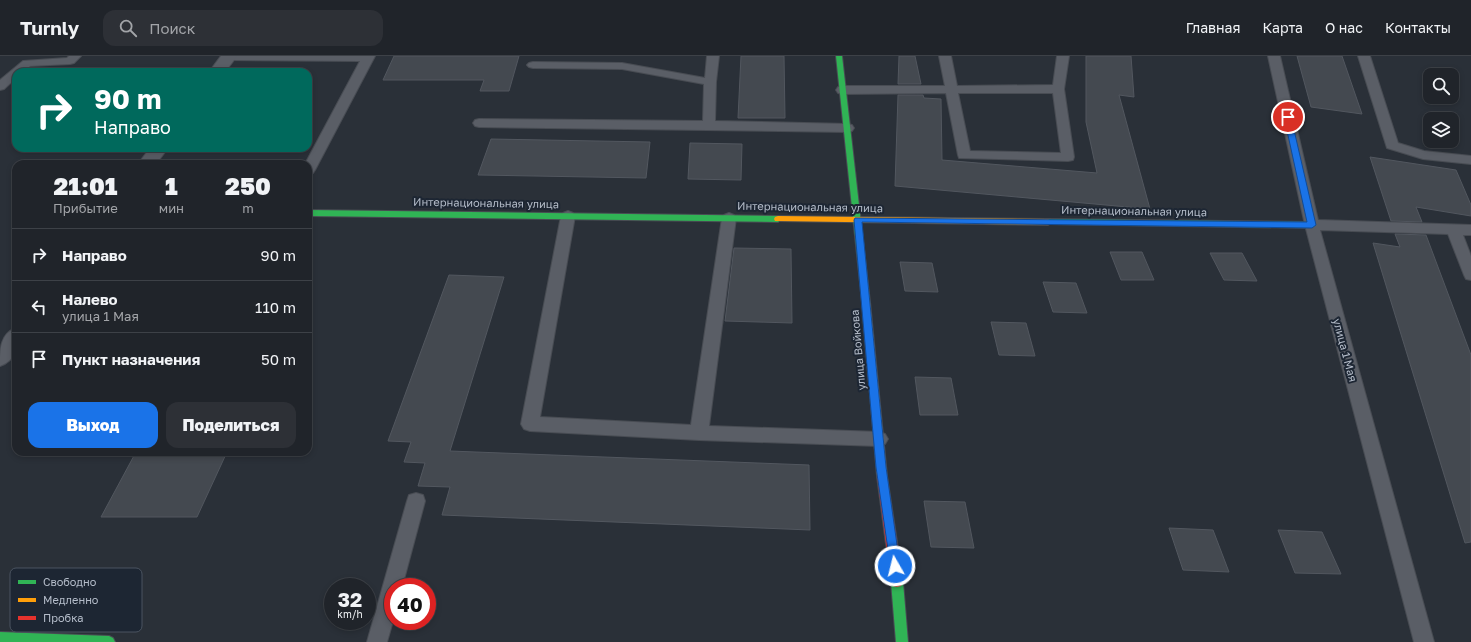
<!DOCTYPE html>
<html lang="ru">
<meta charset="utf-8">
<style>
:root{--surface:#20242a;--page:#2d3036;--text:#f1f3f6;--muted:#a2a4a8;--line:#3d4147;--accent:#1a73e8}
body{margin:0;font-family:"Golos Text",sans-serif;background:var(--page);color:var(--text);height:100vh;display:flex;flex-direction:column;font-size:15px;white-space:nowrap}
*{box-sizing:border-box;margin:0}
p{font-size:13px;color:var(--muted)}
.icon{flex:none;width:22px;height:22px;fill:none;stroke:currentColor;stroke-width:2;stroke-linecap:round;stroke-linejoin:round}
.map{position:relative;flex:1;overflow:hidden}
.panel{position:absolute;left:12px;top:104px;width:300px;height:296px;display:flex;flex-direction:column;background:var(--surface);border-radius:12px;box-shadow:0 2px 6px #0003,0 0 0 1px var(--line)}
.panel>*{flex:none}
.hud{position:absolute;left:12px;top:12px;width:300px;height:84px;border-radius:12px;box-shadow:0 2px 6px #0003,0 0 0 1px var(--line);background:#00695c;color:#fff;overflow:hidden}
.buttons{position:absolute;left:1423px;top:12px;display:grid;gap:8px}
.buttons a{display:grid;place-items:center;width:36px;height:36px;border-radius:8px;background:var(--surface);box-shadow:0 2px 6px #0003,0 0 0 1px var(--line);font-size:20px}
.speed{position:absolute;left:324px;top:522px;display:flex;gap:8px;font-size:20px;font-weight:700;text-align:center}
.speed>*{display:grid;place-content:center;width:52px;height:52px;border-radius:50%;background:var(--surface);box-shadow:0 2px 6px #0003,0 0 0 1px var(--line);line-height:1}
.speed small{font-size:10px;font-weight:400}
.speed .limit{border:6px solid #d22;background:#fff;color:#111}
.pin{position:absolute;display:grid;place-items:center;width:34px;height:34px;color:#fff;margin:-17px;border:2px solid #fff;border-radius:50%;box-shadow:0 1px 4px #0007}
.me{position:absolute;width:44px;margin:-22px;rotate:352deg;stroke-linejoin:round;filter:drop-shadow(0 0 3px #0008)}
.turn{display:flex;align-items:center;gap:14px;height:84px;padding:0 16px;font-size:18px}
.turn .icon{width:52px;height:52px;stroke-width:2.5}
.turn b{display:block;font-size:28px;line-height:34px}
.eta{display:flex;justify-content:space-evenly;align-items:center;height:68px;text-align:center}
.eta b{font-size:24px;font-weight:800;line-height:28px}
.action{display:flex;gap:8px;margin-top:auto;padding:8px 16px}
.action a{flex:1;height:46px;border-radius:12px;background:var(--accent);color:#fff;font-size:16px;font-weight:800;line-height:46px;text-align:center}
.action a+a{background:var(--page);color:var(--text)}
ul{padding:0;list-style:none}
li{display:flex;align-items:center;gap:12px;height:52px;padding:0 16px;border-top:1px solid var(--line)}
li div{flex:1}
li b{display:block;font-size:15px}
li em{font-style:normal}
header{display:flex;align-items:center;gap:24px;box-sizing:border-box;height:56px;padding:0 20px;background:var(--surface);border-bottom:1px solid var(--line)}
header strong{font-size:19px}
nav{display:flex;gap:22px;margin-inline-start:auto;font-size:14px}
.search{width:280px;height:36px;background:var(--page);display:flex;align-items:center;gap:10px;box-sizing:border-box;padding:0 14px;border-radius:12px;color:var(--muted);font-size:15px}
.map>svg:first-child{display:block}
.building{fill:#444950;stroke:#52575f}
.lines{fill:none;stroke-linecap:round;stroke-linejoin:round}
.lane-casing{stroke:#484c53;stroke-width:2}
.street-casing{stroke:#484c53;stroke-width:2}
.fast-casing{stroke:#484c53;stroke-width:2}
.slow-casing{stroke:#484c53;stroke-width:2}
.jam-casing{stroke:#484c53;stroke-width:2}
.lane{fill:#5a5e66;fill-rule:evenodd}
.street{fill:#5a5e66;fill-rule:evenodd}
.fast{fill:#30b455;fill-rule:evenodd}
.slow{fill:#ff9f0a;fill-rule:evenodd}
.jam{fill:#e5322d;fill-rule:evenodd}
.route{fill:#1a73e8;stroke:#114b97}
.labels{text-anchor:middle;stroke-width:4;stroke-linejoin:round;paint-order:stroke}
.street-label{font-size:11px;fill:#b4bcc9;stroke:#1d2633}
.key{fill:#1d2633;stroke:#4a5360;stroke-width:1}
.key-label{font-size:11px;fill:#b4bcc9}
</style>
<header>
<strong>Turnly</strong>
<div class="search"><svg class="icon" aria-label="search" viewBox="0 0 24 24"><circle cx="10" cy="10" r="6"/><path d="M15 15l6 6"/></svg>Поиск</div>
<nav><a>Главная</a><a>Карта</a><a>О нас</a><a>Контакты</a></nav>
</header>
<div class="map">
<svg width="1471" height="586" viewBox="0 0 1471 586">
<rect width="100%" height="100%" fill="#2a3038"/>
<!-- building -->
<g class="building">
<path d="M 394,0 L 519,0 L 509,35 L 480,35 L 484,24 L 383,24 Z"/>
<path d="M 741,0 L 784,0 L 785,62 L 738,62 Z"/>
<path d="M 899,0 L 915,0 L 921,28 L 898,28 Z"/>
<path d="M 1086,0 L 1131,0 L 1134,41 L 1119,39 L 1150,153 L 895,130 L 898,39 L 923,39 L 924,42 L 941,43 L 942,104 L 1097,117 L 1086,66 Z"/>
<path d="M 1297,0 L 1342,0 L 1362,58 L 1311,51 Z"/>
<path d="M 491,83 L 650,86 L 646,122 L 478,119 Z"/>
<path d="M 690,87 L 742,88 L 741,124 L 688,123 Z"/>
<path d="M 1370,101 L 1456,114 L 1471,149 L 1471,160 L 1416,151 L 1422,166 L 1391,165 Z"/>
<path d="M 1395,178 L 1426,179 L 1471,299 L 1471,486 L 1465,487 L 1373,187 L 1400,191 Z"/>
<path d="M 734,192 L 791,193 L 792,267 L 725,265 Z"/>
<path d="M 1110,196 L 1142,196 L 1154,224 L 1121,224 Z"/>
<path d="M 1210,197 L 1242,197 L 1257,225 L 1224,224 Z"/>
<path d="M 900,206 L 932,207 L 938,236 L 905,235 Z"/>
<path d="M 449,219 L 504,221 L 450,395 L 809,409 L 810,474 L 442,459 L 450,431 L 418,430 L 425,407 L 404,406 L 411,386 L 388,385 Z"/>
<path d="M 1043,226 L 1076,227 L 1087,257 L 1053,256 Z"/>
<path d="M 991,266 L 1026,267 L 1035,300 L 999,299 Z"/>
<path d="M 915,321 L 951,322 L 958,359 L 920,359 Z"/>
<path d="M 136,396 L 227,396 L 197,461 L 101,461 Z"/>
<path d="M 924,445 L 965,446 L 974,492 L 931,491 Z"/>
<path d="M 1169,472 L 1213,474 L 1229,516 L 1183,514 Z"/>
<path d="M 1278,474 L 1322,476 L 1341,518 L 1295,517 Z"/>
</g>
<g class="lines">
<defs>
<g id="lane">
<path d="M 69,0 L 81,0 L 74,7 L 70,8 L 30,10 L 24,16 L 16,16 L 16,22 L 4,33 L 0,34 L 0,24 L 23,5 L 67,2 Z"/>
<path d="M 223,0 L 375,0 L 315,114 L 313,117 L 308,118 L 308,108 L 305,108 L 360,5 L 228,4 L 224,3 Z"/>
<path d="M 707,0 L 719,0 L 716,26 L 715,65 L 848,68 L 852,69 L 854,72 L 852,75 L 848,76 L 479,71 L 475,70 L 473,67 L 475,64 L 479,63 L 703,65 L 704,28 L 622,13 L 533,12 L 529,11 L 527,9 L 529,7 L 533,6 L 622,7 L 705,22 Z"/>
<path d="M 939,0 L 951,0 L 957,30 L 1053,29 L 1057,0 L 1069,0 L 1064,33 L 1074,101 L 1073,104 L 1068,105 L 959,102 L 958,99 L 946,37 L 842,38 L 838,37 L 836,34 L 838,31 L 842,30 L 945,30 ZM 958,37 L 1053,37 L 1061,97 L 970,95 Z"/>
<path d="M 1268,0 L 1280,0 L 1318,164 L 1471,169 L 1471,179 L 1463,179 L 1471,200 L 1471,224 L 1466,223 L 1464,219 L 1448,178 L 1320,174 L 1434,586 L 1414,586 L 1305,169 Z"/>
<path d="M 1358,0 L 1370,0 L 1398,87 L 1424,95 L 1471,100 L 1471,108 L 1423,103 L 1387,92 Z"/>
<path d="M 568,155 L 573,157 L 575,160 L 540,361 L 691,369 L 722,162 L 724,159 L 729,157 L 734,159 L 736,162 L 709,370 L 879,376 L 885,378 L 888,383 L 885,388 L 879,390 L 699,384 L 530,375 L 524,373 L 521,368 L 561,160 L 563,157 Z"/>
<path d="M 416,437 L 423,439 L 425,445 L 402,531 L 393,531 L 393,565 L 387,586 L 367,586 L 407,445 L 409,439 Z"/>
</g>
<g id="street">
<path d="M 221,0 L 237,0 L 225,16 L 209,16 Z"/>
<path d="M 150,92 L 168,92 L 156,108 L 138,108 Z"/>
<path d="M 16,272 C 16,289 19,303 0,310 C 0,293 0,278 16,272 Z"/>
</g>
<g id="fast">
<path d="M 836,0 L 842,0 L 870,246 L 866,249 L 862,246 Z"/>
<path d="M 308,154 L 778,160 L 782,163 L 778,166 L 308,160 Z"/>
<path d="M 1048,163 L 1312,166 L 1316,169 L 1312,172 L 1045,168 L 1044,166 Z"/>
<path d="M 897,521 L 901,522 L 903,526 L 908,586 L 896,586 L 891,526 L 893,522 Z"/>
<path d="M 0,576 L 109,580 L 113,582 L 115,586 L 0,586 Z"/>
</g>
<g id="slow">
<path d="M 778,160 L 1048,163 L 1052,166 L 1048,169 L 775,165 L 774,163 L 775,161 Z"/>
<path d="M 866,243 L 870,246 L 887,420 L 886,423 L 882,424 L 878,423 L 877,420 L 862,246 Z"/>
</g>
<path id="jam" d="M 882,416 L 886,417 L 887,420 L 903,526 L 901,530 L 897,531 L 893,530 L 891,526 L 877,420 L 878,417 Z"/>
</defs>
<!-- lane casing -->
<use href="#lane" class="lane-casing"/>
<!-- street casing -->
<use href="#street" class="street-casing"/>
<!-- fast casing -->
<use href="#fast" class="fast-casing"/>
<!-- slow casing -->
<use href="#slow" class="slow-casing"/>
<!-- jam casing -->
<use href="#jam" class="jam-casing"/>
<!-- lane -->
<use href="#lane" class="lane"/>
<!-- street -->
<use href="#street" class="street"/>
<!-- fast -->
<use href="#fast" class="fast"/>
<!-- slow -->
<use href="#slow" class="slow"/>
<!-- jam -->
<use href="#jam" class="jam"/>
</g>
<!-- route -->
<path class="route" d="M 1288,59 L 1291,61 L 1316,169 L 1312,172 L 862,166 L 886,411 L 900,510 L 899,514 L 895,515 L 891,514 L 876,411 L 854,164 L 855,162 L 1307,166 L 1284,61 Z"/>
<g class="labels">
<!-- street labels -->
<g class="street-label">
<text transform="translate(486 147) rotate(1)" y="4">Интернациональная улица</text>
<text transform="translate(810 151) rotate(1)" y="4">Интернациональная улица</text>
<text transform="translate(1134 155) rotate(1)" y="4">Интернациональная улица</text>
<text transform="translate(858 294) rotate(-95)" y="4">улица Войкова</text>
<text transform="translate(1345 294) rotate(75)" y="4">улица 1 Мая</text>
</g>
</g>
<!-- legend -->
<rect x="10" y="512" width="132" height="64" rx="6" class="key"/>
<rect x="18" y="524" width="18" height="4" fill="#30b455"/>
<rect x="18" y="542" width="18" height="4" fill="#ff9f0a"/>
<rect x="18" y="560" width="18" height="4" fill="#e5322d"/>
<g class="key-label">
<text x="43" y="530">Свободно</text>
<text x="43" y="548">Медленно</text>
<text x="43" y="566">Пробка</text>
</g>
</svg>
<div class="buttons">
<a><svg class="icon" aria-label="search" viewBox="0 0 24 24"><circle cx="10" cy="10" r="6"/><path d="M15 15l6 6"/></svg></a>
<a><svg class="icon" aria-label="layers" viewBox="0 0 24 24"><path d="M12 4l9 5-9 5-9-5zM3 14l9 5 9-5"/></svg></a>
</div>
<div class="speed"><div>32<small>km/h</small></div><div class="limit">40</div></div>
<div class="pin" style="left:1288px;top:61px;background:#d93025"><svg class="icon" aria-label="arrive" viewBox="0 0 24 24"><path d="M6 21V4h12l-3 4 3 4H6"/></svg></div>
<svg class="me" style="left:895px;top:510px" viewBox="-20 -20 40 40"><circle r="17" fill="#1a73e8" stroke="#fff" stroke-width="3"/><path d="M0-11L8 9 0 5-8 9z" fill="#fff"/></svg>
<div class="hud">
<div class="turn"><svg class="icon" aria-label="right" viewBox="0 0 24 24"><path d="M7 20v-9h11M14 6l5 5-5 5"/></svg><div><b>90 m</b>Направо</div></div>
</div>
<section class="panel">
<div class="eta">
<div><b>21:01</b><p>Прибытие</p></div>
<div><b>1</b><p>мин</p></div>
<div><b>250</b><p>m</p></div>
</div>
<ul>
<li><svg class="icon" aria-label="right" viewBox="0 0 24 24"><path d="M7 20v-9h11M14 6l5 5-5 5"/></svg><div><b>Направо</b></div><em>90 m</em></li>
<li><svg class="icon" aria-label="left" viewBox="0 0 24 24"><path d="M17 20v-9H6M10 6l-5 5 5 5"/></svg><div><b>Налево</b><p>улица 1 Мая</p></div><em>110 m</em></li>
<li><svg class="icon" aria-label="arrive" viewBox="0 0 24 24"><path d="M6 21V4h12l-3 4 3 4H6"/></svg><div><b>Пункт назначения</b></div><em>50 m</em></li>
</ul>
<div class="action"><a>Выход</a><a>Поделиться</a></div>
</section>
</div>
